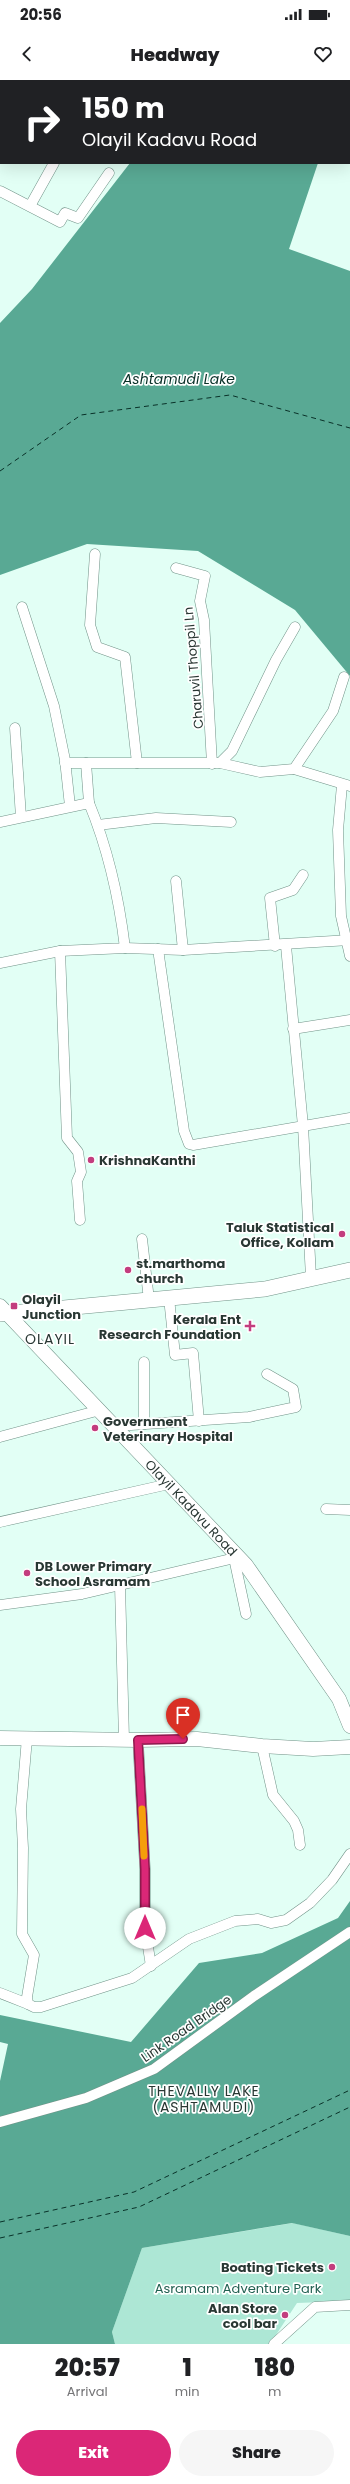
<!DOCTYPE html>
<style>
:root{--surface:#fff;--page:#f6f6f6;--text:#202124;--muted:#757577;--accent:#db2777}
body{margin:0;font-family:Poppins,sans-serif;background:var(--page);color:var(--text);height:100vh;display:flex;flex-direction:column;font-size:15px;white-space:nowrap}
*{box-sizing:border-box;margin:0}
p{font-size:13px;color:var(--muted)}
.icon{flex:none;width:22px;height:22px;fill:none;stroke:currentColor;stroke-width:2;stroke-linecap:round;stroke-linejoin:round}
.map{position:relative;height:2264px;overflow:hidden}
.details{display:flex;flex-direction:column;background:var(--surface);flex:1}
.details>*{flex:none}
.hud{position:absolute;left:0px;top:0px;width:350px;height:84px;box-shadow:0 4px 16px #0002;background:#202124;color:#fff;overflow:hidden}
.pin{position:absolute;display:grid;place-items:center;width:34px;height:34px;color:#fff;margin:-41px -17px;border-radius:50% 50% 50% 0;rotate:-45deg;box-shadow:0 0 4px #0007}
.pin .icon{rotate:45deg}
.me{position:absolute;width:44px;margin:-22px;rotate:0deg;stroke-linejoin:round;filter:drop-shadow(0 0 3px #0008)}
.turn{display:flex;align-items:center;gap:14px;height:84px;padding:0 16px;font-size:18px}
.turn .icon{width:52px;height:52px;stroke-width:2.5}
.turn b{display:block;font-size:28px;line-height:34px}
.eta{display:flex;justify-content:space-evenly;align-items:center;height:68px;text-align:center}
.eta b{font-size:24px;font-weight:800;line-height:28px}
.primary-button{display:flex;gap:8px;margin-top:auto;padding:8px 16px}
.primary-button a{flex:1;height:46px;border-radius:24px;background:var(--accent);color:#fff;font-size:16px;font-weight:800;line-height:46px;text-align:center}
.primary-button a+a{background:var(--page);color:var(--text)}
.status{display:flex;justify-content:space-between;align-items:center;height:28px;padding:0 20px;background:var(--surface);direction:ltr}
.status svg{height:11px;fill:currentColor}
header{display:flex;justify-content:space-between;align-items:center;height:52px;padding:0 16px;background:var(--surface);font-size:18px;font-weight:800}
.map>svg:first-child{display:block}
.green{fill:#ade7d5}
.water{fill:#59a994}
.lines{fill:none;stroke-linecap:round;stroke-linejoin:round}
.ferry{stroke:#093128;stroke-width:1;stroke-dasharray:5 4;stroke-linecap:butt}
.street-casing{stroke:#719388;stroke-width:11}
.secondary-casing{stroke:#719388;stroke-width:15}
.primary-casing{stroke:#719388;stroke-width:16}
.street{stroke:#fff;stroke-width:10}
.secondary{stroke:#fff;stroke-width:14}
.primary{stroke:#fff;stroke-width:15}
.route-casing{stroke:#8e194d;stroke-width:10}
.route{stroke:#db2777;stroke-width:7}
.slow{stroke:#f59e0b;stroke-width:7}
.poi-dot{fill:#c33d7e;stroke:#fff;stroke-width:1.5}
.labels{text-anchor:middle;stroke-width:3.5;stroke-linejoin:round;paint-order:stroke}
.street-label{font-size:13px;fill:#293733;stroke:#fff}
.poi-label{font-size:13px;font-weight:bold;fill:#293733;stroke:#fff;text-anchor:start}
.park-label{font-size:13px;fill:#226152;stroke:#fff}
.water-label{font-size:14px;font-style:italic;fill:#093128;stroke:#fff}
.neighbourhood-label{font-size:14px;letter-spacing:1px;fill:#293733;stroke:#fff}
</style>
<div class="status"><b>20:56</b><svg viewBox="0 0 49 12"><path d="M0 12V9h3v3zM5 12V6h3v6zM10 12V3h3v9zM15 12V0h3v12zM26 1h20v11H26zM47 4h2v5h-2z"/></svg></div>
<header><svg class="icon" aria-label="back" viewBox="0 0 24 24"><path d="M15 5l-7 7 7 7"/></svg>Headway<svg class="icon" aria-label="heart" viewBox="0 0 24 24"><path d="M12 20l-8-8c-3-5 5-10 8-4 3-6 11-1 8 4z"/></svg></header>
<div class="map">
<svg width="350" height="2264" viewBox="0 0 350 2264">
<rect width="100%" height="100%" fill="#e2fff5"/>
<!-- green -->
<path class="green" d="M 293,2143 L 350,2156 L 350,2221 L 297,2223 L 270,2264 L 115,2264 L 112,2252 L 142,2168 Z"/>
<!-- water -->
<g class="water">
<path d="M 207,0 L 329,0 L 335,1 L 206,1 Z"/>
<path d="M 130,83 L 318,83 L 289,169 L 350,191 L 350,596 L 295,530 L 198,471 L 87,464 L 0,495 L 0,243 L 32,209 Z"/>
<path d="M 350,1821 L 350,2156 L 292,2143 L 142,2168 L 112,2252 L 115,2264 L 0,2264 L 0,2001 L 8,1964 L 0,1962 L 0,1935 L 131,1962 L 199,1883 L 262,1873 L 338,1838 Z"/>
</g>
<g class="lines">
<!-- ferry -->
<g class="ferry">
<path d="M 0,391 L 81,335 L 230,315 L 350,348"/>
<path d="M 0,2142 L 134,2112 L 350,2010"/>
<path d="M 0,2158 L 139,2127 L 350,2027"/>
</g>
<defs>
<g id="street">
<path d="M 44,0 L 47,1"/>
<path d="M 6,1 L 6,0"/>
<path d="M 56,1 L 57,0"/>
<path d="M 0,19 L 1,16"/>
<path d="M 0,111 L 60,142 L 65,133 L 78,138 L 109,93"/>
<path d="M 30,126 L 54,83"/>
<path d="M 95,474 L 90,545 L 97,567 L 125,577 L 137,683"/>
<path d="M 176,488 L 205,496 L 200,521 L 204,540 L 212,684"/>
<path d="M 22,527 L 54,626 L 65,680 L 70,726"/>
<path d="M 15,648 L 21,737"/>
<path d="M 65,683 L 220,683 L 232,671 L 276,580 L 295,547"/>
<path d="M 86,683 L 89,723"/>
<path d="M 220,683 L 260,692 L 294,689 L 333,631 L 344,597"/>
<path d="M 294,689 L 350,706"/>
<path d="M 342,705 L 338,750 L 341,836 L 350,876"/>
<path d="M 0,742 L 89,723 C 108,769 119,818 125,868 L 60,871 L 0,883"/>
<path d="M 98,745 L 156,738 L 231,742"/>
<path d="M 176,801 L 183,870"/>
<path d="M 275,866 L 270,818 L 293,810 L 303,795"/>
<path d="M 286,866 L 303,1046 L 311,1197"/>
<path d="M 125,868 L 183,870 L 350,860"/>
<path d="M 158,869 L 184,1051 L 189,1064 L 193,1065 L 350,1038"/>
<path d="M 60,871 L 67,1058 L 78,1072 L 81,1092 L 77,1101 L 80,1140"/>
<path d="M 293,949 L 350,940"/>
<path d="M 142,1159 L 149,1220"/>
<path d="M 169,1218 L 175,1275 L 193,1273 L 199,1341"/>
<path d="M 144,1344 L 144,1282"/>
<path d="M 116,1346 L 249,1337 L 296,1327 L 293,1309 L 267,1294"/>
<path d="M 0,1357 L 100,1330"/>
<path d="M 326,1429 L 350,1430"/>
<path d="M 0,1442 L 169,1404"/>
<path d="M 234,1478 L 246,1534"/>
<path d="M 120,1505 L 124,1660"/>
<path d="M 0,1525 L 82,1514 L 239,1477"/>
<path d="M 27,1658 L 21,1729 L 23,1768 L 22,1854 L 34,1875 L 27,1917 L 28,1924 L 34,1927 L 41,1927 L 132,1898 L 189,1859 L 235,1841 L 258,1839 L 271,1843 L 286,1840 L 310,1823 L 332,1800 L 350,1774"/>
<path d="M 138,1660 L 145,1789 L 145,1848 L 151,1886"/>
<path d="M 262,1666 L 273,1715 L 294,1741 L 298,1750 L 300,1765"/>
<path d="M 0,1913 L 28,1924"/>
<path d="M 0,2042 L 86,2018 L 154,1989 L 254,1916 L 350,1852"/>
<path d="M 274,2264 L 315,2227 L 350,2225"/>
</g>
<g id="secondary">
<path id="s1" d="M 0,1226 L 246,1485 L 339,1619 L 350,1646"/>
<path d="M 0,1658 L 138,1660 L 197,1659 L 262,1666 L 313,1669 L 350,1667"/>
</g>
<path id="primary" d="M 0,1234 L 265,1209 L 350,1190"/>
</defs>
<!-- street casing -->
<use href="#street" class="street-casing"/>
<!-- secondary casing -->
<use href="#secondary" class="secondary-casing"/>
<!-- primary casing -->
<use href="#primary" class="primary-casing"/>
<!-- street -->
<use href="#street" class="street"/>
<!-- secondary -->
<use href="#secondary" class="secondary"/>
<!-- primary -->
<use href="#primary" class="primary"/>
</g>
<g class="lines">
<defs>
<path id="route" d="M 145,1848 L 145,1789 L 138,1660 L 183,1659"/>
</defs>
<!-- route casing -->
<use href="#route" class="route-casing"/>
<!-- route -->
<use href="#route" class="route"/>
<!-- slow -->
<path class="slow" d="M 142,1729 L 144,1776"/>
</g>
<!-- markers -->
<g class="poi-dot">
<circle cx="91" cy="1080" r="4"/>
<circle cx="342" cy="1154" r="4"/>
<circle cx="128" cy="1190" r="4"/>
<rect x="10" y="1222" width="8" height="8" rx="2"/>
<path d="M248 1240h4v4h4v4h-4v4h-4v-4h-4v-4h4z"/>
<circle cx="95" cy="1348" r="4"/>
<circle cx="27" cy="1493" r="4"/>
<circle cx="332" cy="2187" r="4"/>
<circle cx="285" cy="2235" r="4"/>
</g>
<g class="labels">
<!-- street labels -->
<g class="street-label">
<text transform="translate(193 588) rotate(-95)" y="5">Charuvil Thoppil Ln</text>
<text dy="5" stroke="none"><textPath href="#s1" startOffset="278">Olayil Kadavu Road</textPath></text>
<text transform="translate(186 1948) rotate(-35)" y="5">Link Road Bridge</text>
</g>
<!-- poi labels -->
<g class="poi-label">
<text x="99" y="1085">KrishnaKanthi</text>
<text x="334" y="1152" text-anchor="end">Taluk Statistical<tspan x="334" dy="15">Office, Kollam</tspan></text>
<text x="136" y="1188">st.marthoma<tspan x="136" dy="15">church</tspan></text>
<text x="22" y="1224">Olayil<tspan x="22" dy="15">Junction</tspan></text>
<text x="241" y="1244" text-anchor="end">Kerala Ent<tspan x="241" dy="15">Research Foundation</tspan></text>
<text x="103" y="1346">Government<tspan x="103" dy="15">Veterinary Hospital</tspan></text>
<text x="35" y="1491">DB Lower Primary<tspan x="35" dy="15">School Asramam</tspan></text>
<text x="324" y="2192" text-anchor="end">Boating Tickets</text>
<text x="277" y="2233" text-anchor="end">Alan Store<tspan x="277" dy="15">cool bar</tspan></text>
</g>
<!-- park labels -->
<g class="park-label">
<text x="238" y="2213">Asramam Adventure Park</text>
</g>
<!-- water labels -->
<g class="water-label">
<text x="179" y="304">Ashtamudi Lake</text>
</g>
<!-- neighbourhood labels -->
<g class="neighbourhood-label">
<text x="50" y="1264">OLAYIL</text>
<text x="204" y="2016">THEVALLY LAKE<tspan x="204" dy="16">(ASHTAMUDI)</tspan></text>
</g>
</g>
</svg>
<div class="pin" style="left:183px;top:1659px;background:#d93025"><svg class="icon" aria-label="arrive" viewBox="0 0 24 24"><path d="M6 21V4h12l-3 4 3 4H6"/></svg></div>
<svg class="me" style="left:145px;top:1848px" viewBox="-20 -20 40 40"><circle r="19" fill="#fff"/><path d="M0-13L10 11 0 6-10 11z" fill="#db2777"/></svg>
<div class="hud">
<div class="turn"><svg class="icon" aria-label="right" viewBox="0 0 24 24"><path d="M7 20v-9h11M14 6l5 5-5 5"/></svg><div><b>150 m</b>Olayil Kadavu Road</div></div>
</div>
</div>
<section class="details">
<div class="eta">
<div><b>20:57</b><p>Arrival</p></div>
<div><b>1</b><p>min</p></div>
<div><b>180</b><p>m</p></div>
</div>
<div class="primary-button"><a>Exit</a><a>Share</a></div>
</section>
